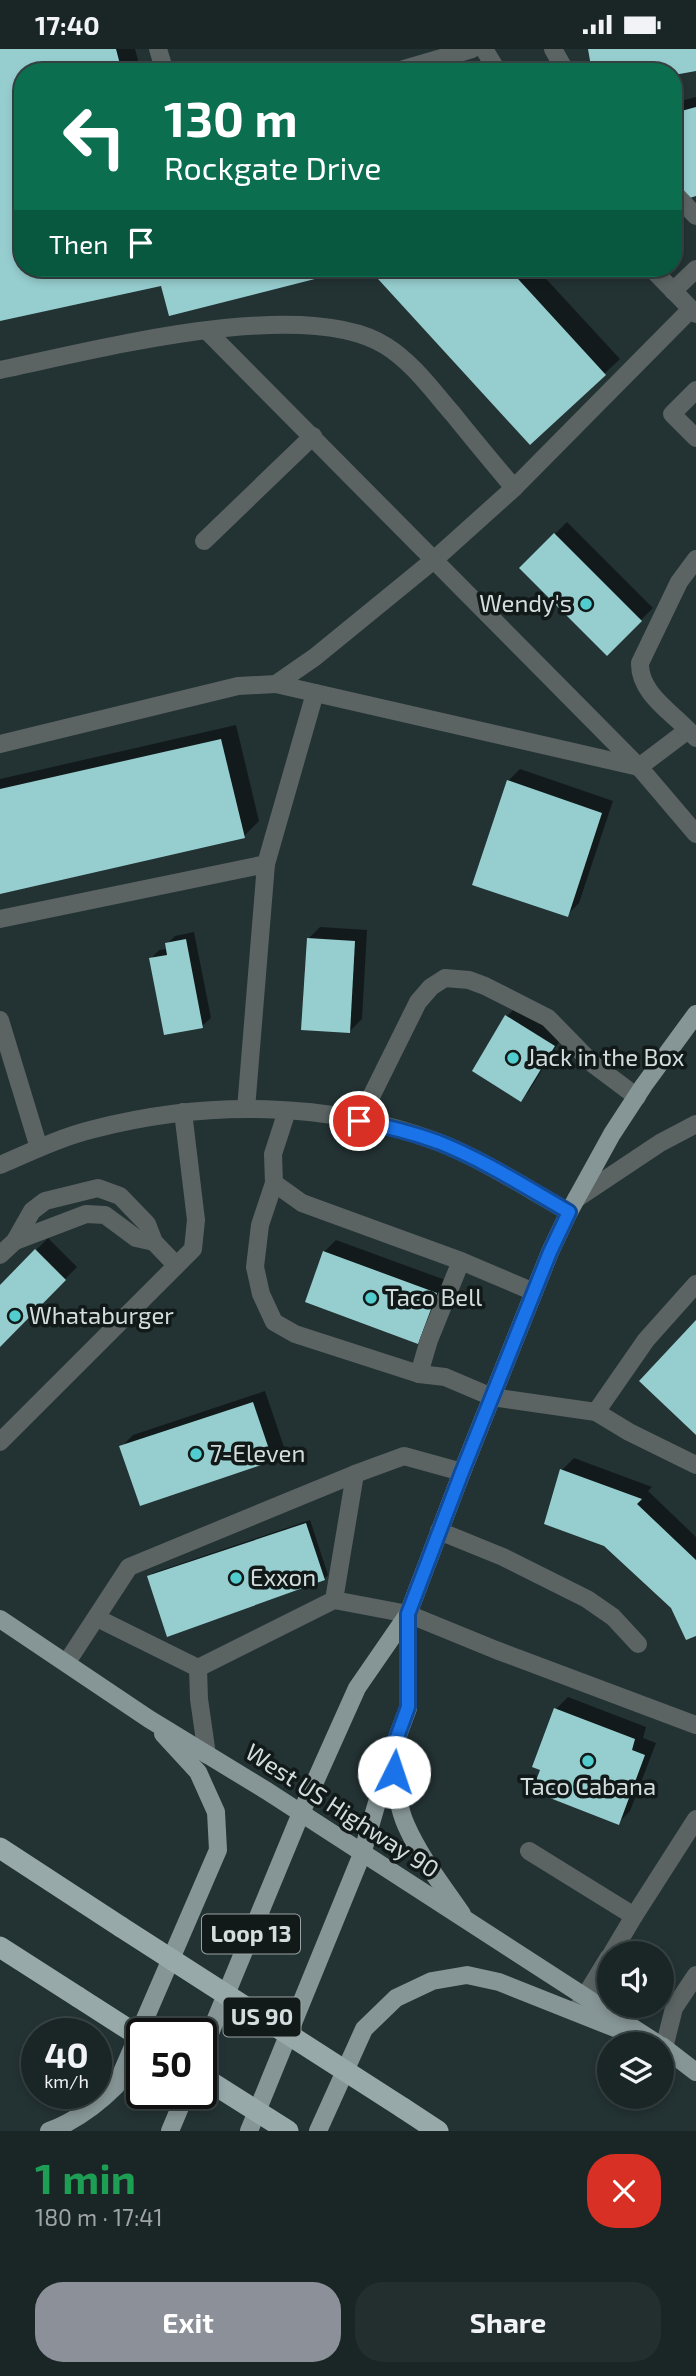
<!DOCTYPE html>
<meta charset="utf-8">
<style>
:root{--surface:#1a2626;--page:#232e2e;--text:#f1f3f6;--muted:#9fa5a7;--line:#384343;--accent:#8c9099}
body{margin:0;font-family:"Exo 2",sans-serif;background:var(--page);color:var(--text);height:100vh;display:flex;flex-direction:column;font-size:26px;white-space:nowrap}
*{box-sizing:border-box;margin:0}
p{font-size:23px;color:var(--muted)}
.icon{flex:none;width:38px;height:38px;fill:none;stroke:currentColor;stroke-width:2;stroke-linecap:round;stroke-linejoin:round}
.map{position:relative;height:2082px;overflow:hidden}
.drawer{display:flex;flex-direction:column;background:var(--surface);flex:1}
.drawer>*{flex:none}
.top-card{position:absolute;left:14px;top:14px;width:668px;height:214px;border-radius:28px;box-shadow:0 4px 10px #0003,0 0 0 2px var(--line);background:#0b6e4f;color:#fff;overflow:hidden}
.tools{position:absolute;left:597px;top:1892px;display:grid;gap:14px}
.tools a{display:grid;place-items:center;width:77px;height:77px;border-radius:50%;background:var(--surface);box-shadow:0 4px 10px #0003,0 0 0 2px var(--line);font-size:35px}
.speed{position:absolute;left:21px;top:1969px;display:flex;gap:14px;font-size:35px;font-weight:700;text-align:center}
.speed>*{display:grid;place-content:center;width:91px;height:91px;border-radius:50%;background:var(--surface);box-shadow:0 4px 10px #0003,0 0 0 2px var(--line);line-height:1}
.speed small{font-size:18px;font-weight:400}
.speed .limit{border:4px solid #111;border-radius:10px;background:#fff;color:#111}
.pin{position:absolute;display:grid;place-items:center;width:60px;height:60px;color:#fff;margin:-30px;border:4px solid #fff;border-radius:50%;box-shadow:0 2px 7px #0007}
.me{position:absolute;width:77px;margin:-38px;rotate:4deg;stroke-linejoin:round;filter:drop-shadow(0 0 5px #0008)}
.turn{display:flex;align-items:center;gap:24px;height:147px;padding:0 35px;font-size:32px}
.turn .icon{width:91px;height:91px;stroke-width:2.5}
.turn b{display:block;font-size:49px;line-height:60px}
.then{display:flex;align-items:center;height:66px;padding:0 35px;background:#0003;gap:14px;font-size:26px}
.round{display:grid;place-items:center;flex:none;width:74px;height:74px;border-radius:28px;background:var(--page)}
.overview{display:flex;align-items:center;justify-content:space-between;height:119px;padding:0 35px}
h1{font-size:42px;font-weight:700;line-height:52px;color:#1e9e55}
.action{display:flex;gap:14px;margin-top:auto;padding:14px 35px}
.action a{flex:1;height:80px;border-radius:28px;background:var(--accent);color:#fff;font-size:28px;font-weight:700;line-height:80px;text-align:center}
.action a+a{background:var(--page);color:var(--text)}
.status{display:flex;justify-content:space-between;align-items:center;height:49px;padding:0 35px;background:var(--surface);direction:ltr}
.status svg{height:19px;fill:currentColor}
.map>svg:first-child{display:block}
.shadow{fill:#0007}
.building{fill:#96cecf}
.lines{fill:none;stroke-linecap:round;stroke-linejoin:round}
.minor{stroke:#5b6363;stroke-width:18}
.major{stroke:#869595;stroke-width:18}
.highway{stroke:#97a9a9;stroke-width:21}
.highway-bridge{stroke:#97a9a9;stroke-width:21}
.route-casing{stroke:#114b97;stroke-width:18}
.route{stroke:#1a73e8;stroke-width:12}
.poi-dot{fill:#52cdcf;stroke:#121919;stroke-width:2.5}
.labels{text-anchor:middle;stroke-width:7;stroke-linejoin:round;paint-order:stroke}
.shield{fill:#121919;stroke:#99a2a2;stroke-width:2}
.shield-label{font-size:23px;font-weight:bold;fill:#d3dddd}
.poi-label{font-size:24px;fill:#d3dddd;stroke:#121919;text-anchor:start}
.street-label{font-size:24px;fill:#d3dddd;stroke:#121919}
</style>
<div class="status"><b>17:40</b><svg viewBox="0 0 49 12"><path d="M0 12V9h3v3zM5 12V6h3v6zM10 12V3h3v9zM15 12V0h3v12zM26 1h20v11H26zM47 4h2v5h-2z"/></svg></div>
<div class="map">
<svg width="696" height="2082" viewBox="0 0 696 2082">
<rect width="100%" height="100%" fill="#233233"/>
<!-- shadow -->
<g class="shadow">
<path d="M 0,0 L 135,0 L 141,23 L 23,23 L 23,219 L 350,219 L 171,265 L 163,235 L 0,270 Z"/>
<path d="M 696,48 L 696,145 L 684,148 L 674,110 L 674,57 L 677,53 Z"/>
<path d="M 370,219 L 536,219 L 620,310 L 530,394 Z"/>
<path d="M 567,473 L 653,559 L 607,605 L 521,519 Z"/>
<path d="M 236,676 L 259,772 L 244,787 L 0,843 L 0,730 Z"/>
<path d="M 520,720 L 613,752 L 579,854 L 567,866 L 508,732 Z"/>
<path d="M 320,878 L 367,881 L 362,970 L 350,982 L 308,890 Z"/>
<path d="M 194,883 L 211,969 L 202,977 L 151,910 L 159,901 L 168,900 L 167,895 L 175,887 Z"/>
<path d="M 515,959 L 562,988 L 529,1042 L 521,1051 L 507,967 Z"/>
<path d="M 48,1189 L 77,1218 L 0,1296 L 0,1238 Z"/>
<path d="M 336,1191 L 448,1232 L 430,1281 L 418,1293 L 324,1203 Z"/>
<path d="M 265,1342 L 284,1398 L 272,1410 L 121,1398 L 133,1386 Z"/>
<path d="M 574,1409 L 652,1438 L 648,1442 L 696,1488 L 696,1585 L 562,1421 Z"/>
<path d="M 310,1471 L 328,1526 L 324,1530 L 149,1528 L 153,1524 Z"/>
<path d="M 568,1648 L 646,1678 L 643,1689 L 656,1694 L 630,1762 L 618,1774 L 542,1720 L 556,1660 Z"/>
</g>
<!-- building -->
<g class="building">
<path d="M 0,0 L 116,0 L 122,23 L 23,23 L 23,219 L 354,220 L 169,267 L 161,237 L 0,272 Z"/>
<path d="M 588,0 L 696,0 L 696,22 L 674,26 L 674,23 L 592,23 Z"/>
<path d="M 696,58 L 696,147 L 683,151 L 674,117 L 674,64 Z"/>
<path d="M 368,219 L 508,219 L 606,326 L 530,396 Z"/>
<path d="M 554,484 L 642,572 L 607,607 L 519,519 Z"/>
<path d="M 221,690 L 245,789 L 0,845 L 0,740 Z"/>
<path d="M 507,731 L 602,764 L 568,868 L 472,836 Z"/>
<path d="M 307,889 L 355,892 L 350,984 L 301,981 Z"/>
<path d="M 186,890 L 203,979 L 164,986 L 149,909 L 167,906 L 165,894 Z"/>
<path d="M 505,966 L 555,997 L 521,1053 L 472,1022 Z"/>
<path d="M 35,1200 L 66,1231 L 0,1298 L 0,1236 Z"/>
<path d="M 323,1202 L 437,1244 L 418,1295 L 305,1253 Z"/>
<path d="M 696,1271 L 696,1386 L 639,1332 Z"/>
<path d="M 253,1353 L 273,1412 L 140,1457 L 119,1397 Z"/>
<path d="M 560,1420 L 642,1450 L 637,1455 L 696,1511 L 696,1587 L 686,1591 L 671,1559 L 604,1497 L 544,1475 Z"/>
<path d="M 306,1474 L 325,1531 L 167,1588 L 147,1527 Z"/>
<path d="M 554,1659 L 635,1690 L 632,1701 L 645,1706 L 619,1776 L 532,1742 L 540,1721 L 532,1718 Z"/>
</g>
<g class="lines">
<!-- minor -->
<g class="minor">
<path d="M 158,0 L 165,23"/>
<path d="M 484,0 L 498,23"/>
<path d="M 553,0 L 566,23"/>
<path d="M 394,23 L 472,0"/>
<path d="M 674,144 L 696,167"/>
<path d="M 651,219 L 696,265"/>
<path d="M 673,242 L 696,220"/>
<path d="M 207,282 L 639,718 L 696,785"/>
<path d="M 0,321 C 92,302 305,245 386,297 C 413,314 432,341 453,365 C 473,390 493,414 514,439 L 691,260"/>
<path d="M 696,341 L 672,365 L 696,389"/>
<path d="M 204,492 L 313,387"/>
<path d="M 276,635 L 639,718 L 688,681 L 696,689"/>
<path d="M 688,681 C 670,662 639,643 640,614 L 679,533 L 696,510"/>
<path d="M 0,695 L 238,637 L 276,635 L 315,608 L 435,510 L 514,439"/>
<path d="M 0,870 L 266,815 L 315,644"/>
<path d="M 0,971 L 39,1099"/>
<path d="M 246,1060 L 266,815"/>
<path d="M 287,1062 L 273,1105 L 274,1134 L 302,1154 L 461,1212 L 534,1243"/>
<path d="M 359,1072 L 418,953 L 431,938 L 445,929 L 469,931 L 485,937 L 548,969 L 593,1015 L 637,1048"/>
<path d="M 0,1116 C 30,1103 61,1088 94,1080 C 206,1051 328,1052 438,1093 C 484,1111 526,1139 569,1163"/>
<path d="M 274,1134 L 260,1176 L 255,1218 L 261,1245 L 274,1273 L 295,1285 L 419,1325 L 445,1328 L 492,1348 L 596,1363"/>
<path d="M 576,1150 L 660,1094 L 696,1075"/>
<path d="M 15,1192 L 86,1165 L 105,1166 L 136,1189 L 154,1193"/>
<path d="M 0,1206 L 15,1192 L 32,1162 L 45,1152 L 98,1139 L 120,1147 L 147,1175 L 154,1193 L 176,1216"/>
<path d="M 696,1235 L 646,1291 L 596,1363 L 629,1383 L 696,1416"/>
<path d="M 419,1325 L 429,1291 L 461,1212"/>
<path d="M 0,1393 L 193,1200 L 196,1171 L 183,1063"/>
<path d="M 355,1425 L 404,1407 L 462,1423"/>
<path d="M 439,1482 L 503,1508 L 587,1550 L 613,1568 L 638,1595"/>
<path d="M 97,1569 L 198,1619"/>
<path d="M 67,1613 L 129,1518 L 355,1425 L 334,1551"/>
<path d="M 207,1706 L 199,1650 L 198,1619 L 334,1551 L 408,1565 L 496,1601 L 696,1676"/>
<path d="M 529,1802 L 634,1867 L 696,1770"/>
<path d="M 612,1904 L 634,1867"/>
<path d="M 578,1959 L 609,1908"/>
<path d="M 664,1999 L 674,1959 L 696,1926"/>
</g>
<!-- major -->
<g class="major">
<path d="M 0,1570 L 149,1670 L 267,1742 L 658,1995"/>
<path d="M 393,1711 C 396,1733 397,1756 406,1776 C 420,1808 442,1836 462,1865"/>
<path d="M 662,1997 L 696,2023"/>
<path d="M 201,2006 L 301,1764 L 357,1639 L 408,1565 L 462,1423 L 550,1203 L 569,1163 L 612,1085 L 644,1036 L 696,965"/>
<path d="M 49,2082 C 76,2072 96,2057 116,2037 L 218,1801 L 216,1763 L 198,1723 L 163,1685"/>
<path d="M 170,2082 L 186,2044"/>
<path d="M 249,2082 L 362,1805 L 392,1702 L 408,1659 L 408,1565"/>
<path d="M 318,2082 L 364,1980 L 396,1949 L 432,1932 L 467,1926 L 499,1933 L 625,1983"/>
</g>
<!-- highway -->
<g class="highway">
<path d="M 0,1799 L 121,1878"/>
<path d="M 0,1898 L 78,1948"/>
<path d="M 403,2059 L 438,2082"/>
</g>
<!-- highway-bridge -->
<g class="highway-bridge">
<path d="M 121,1878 L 403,2059"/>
<path d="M 78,1948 L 142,1989"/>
<path d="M 201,2027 L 288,2082"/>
</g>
</g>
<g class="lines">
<defs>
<path id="route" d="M 359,1072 C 386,1077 413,1084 438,1093 C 484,1111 527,1139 569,1163 L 550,1203 L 462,1423 L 408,1565 L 408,1658 L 392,1702 L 394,1723"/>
</defs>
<!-- route casing -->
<use href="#route" class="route-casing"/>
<!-- route -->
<use href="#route" class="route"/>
</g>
<!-- markers -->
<g class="poi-dot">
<circle cx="586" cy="555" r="7"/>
<circle cx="513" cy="1009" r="7"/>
<circle cx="371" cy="1249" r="7"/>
<circle cx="15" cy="1267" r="7"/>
<circle cx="196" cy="1405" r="7"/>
<circle cx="236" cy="1529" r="7"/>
<circle cx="588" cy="1712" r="7"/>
</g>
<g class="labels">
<!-- shield labels -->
<g class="shield">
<rect x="202" y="1865.5" width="98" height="39" rx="5"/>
<rect x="223.5" y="1948.5" width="77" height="39" rx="5"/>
</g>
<g class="shield-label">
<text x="251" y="1893">Loop 13</text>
<text x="262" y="1976">US 90</text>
</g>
<!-- poi labels -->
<g class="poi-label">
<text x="572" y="563" text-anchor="end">Wendy's</text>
<text x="527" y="1017">Jack in the Box</text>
<text x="385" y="1257">Taco Bell</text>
<text x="29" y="1275">Whataburger</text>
<text x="210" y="1413">7-Eleven</text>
<text x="250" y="1537">Exxon</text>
<text x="588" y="1746" text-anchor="middle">Taco Cabana</text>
</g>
<!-- street labels -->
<g class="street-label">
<text transform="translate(342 1762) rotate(33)" y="8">West US Highway 90</text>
</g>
</g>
</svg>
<div class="tools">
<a><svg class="icon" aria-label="sound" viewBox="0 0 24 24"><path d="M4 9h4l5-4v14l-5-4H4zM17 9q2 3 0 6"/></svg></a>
<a><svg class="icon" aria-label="layers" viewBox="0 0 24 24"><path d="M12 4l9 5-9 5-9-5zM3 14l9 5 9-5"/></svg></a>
</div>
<div class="speed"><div>40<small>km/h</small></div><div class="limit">50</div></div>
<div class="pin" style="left:359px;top:1072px;background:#d93025"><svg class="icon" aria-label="arrive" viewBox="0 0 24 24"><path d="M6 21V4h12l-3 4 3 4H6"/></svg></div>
<svg class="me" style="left:394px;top:1723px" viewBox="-20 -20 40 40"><circle r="19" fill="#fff"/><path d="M0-13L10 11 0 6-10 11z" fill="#1a73e8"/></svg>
<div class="top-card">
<div class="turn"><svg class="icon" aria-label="left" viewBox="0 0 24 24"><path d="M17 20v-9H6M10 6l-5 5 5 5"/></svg><div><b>130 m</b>Rockgate Drive</div></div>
<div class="then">Then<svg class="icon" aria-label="arrive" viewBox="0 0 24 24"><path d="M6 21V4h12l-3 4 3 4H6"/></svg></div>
</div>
</div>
<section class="drawer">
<div class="overview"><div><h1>1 min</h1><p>180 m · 17:41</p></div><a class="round" style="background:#d93025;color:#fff"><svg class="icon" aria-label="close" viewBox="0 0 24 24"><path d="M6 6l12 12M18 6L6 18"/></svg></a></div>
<div class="action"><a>Exit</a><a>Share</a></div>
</section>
